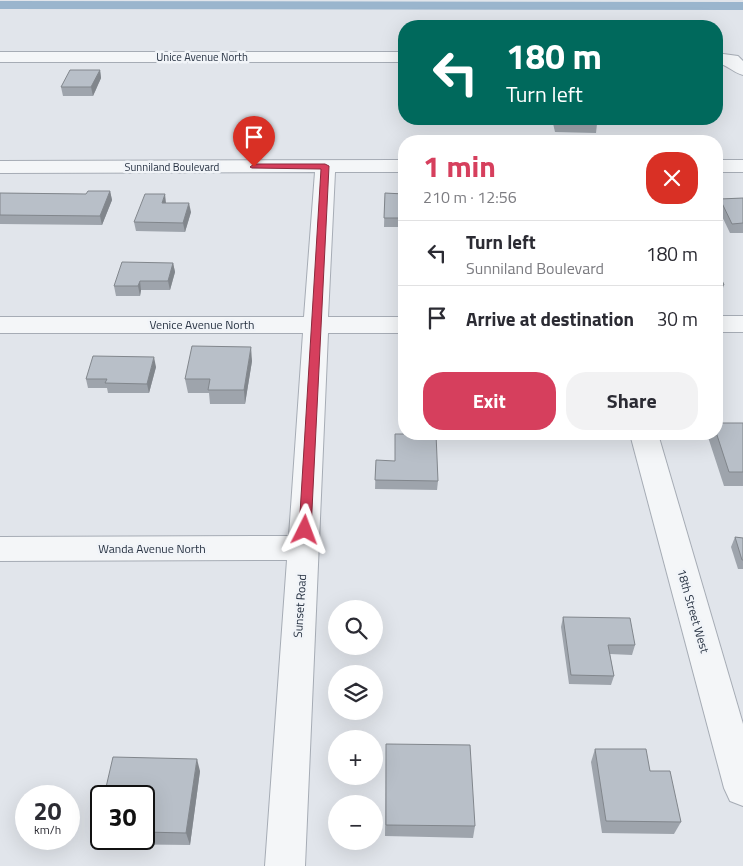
<!DOCTYPE html>
<meta charset="utf-8">
<style>
:root{--surface:#fff;--page:#f2f2f3;--text:#2b2b33;--muted:#7c7c81;--line:#e1e1e2;--accent:#d63f5d}
body{margin:0;font-family:"Titillium Web",sans-serif;background:var(--page);color:var(--text);height:100vh;display:flex;flex-direction:column;font-size:19px;white-space:nowrap}
*{box-sizing:border-box;margin:0}
p{font-size:16px;color:var(--muted)}
.icon{flex:none;width:28px;height:28px;fill:none;stroke:currentColor;stroke-width:2;stroke-linecap:round;stroke-linejoin:round}
.map{position:relative;flex:1;overflow:hidden}
.details{position:absolute;left:398px;top:135px;width:325px;height:305px;display:flex;flex-direction:column;background:var(--surface);border-radius:20px;box-shadow:0 5px 20px #0002}
.details>*{flex:none}
.guide{position:absolute;left:398px;top:20px;width:325px;height:105px;border-radius:20px;box-shadow:0 5px 20px #0002;background:#00695c;color:#fff;overflow:hidden}
.fabs{position:absolute;left:328px;top:600px;display:grid;gap:10px}
.fabs a{display:grid;place-items:center;width:55px;height:55px;border-radius:50%;background:var(--surface);box-shadow:0 5px 20px #0002;font-size:25px}
.speed{position:absolute;left:15px;top:785px;display:flex;gap:10px;font-size:25px;font-weight:700;text-align:center}
.speed>*{display:grid;place-content:center;width:65px;height:65px;border-radius:50%;background:var(--surface);box-shadow:0 5px 20px #0002;line-height:1}
.speed small{font-size:12px;font-weight:400}
.speed .limit{border:2px solid #111;border-radius:8px;background:#fff;color:#111}
.pin{position:absolute;display:grid;place-items:center;width:42px;height:42px;color:#fff;margin:-51px -21px;border-radius:50% 50% 50% 0;rotate:-45deg;box-shadow:0 0 5px #0007}
.pin .icon{rotate:45deg}
.me{position:absolute;width:55px;margin:-28px;rotate:3deg;stroke-linejoin:round;filter:drop-shadow(0 0 4px #0008)}
.turn{display:flex;align-items:center;gap:18px;height:105px;padding:0 25px;font-size:22px}
.turn .icon{width:65px;height:65px;stroke-width:2.5}
.turn b{display:block;font-size:35px;line-height:42px}
.round{display:grid;place-items:center;flex:none;width:52px;height:52px;border-radius:20px;background:var(--page)}
.summary{display:flex;align-items:center;justify-content:space-between;height:85px;padding:0 25px}
h1{font-size:30px;font-weight:700;line-height:38px;color:var(--accent)}
.action{display:flex;gap:10px;margin-top:auto;padding:10px 25px}
.action a{flex:1;height:58px;border-radius:20px;background:var(--accent);color:#fff;font-size:20px;font-weight:700;line-height:58px;text-align:center}
.action a+a{background:var(--page);color:var(--text)}
ul{padding:0;list-style:none}
li{display:flex;align-items:center;gap:15px;height:65px;padding:0 25px;border-top:1px solid var(--line)}
li div{flex:1}
li b{display:block;font-size:19px}
li em{font-style:normal}
.map>svg:first-child{display:block}
.lines{fill:none;stroke-linecap:round;stroke-linejoin:round}
.canal{fill:#9ab5cd;fill-rule:evenodd}
.street-casing{stroke:#a6acb5;stroke-width:2}
.street{fill:#f4f6f8;fill-rule:evenodd}
.wall{fill:#9ea4ac}
.shaded-wall{fill:#81868c}
.building{fill:#b8bfc8;stroke:#81868c}
.route{fill:#d63f5d;stroke:#8b293c}
.labels{text-anchor:middle;stroke-width:5;stroke-linejoin:round;paint-order:stroke}
.far-street-label{font-size:11px;fill:#283343;stroke:#f1f4f8}
.street-label{font-size:12px;fill:#283343;stroke:#f1f4f8}
</style>
<div class="map">
<svg width="743" height="866" viewBox="0 0 743 866">
<rect width="100%" height="100%" fill="#e1e5eb"/>
<g class="lines">
<!-- canal -->
<path class="canal" d="M 0,1 L 743,2 L 743,10 L 0,9 Z"/>
<defs>
<g id="street">
<rect x="0" y="52" width="404" height="10"/>
<path d="M 716,53 L 738,56 L 743,61 L 743,75 C 732,72 729,65 716,63 Z"/>
<path d="M 404,160 L 404,172 L 335,172 L 328,317 L 404,317 L 404,333 L 328,333 L 305,866 L 265,866 L 287,560 L 0,561 L 0,537 L 289,536 L 303,333 L 0,333 L 0,317 L 304,317 L 315,172 L 0,173 L 0,161 Z"/>
<rect x="716" y="160" width="27" height="12"/>
<rect x="716" y="316" width="27" height="16"/>
<path d="M 630,434 L 658,434 L 743,724 L 743,806 L 730,801 L 724,788 Z"/>
</g>
</defs>
<!-- street casing -->
<use href="#street" class="street-casing"/>
<!-- street -->
<use href="#street" class="street"/>
</g>
<!-- wall -->
<g class="wall">
<path d="M 100,70 L 101,78 L 93,96 L 63,96 L 61,87 Z"/>
<path d="M 552,119 L 596,119 L 597,124 L 596,133 L 555,132 Z"/>
<path d="M 110,191 L 112,200 L 102,225 L 0,224 L 0,193 L 86,194 Z"/>
<path d="M 385,193 L 404,194 L 404,227 L 384,227 Z"/>
<path d="M 743,198 L 743,233 L 730,233 L 718,208 L 720,199 Z"/>
<path d="M 166,203 L 191,212 L 185,232 L 136,231 L 134,222 Z"/>
<path d="M 173,263 L 175,272 L 170,290 L 141,290 L 140,296 L 116,296 L 114,286 Z"/>
<path d="M 716,266 L 724,285 L 721,294 L 716,294 Z"/>
<path d="M 252,361 L 245,404 L 210,404 L 209,393 L 188,393 L 185,379 Z"/>
<path d="M 156,367 L 149,393 L 108,393 L 107,388 L 88,388 L 86,379 Z"/>
<path d="M 716,423 L 743,423 L 743,486 L 724,486 L 708,437 L 709,434 L 716,434 Z"/>
<path d="M 376,460 L 438,481 L 437,490 L 375,489 Z"/>
<path d="M 735,537 L 743,538 L 743,569 L 738,569 L 731,547 Z"/>
<path d="M 563,617 L 635,645 L 632,655 L 610,654 L 614,676 L 611,685 L 569,684 L 561,627 Z"/>
<path d="M 386,744 L 475,826 L 473,838 L 385,836 Z"/>
<path d="M 595,749 L 650,771 L 681,822 L 674,834 L 602,833 L 591,762 Z"/>
<path d="M 200,771 L 190,845 L 102,844 L 97,832 L 101,832 L 101,839 L 144,839 L 144,796 Z"/>
</g>
<!-- shaded-wall -->
<g class="shaded-wall">
<path d="M 100,70 L 101,78 L 93,96 L 91,87 Z"/>
<path d="M 110,191 L 112,200 L 102,225 L 100,216 Z"/>
<path d="M 165,194 L 166,203 L 162,203 Z"/>
<path d="M 189,203 L 191,212 L 185,232 L 183,223 Z"/>
<path d="M 173,263 L 175,272 L 170,290 L 168,281 Z"/>
<path d="M 140,281 L 141,290 L 140,296 L 138,286 Z"/>
<path d="M 251,347 L 252,361 L 245,404 L 244,390 Z"/>
<path d="M 154,357 L 156,367 L 149,393 L 147,384 Z"/>
<path d="M 197,759 L 200,771 L 190,845 L 186,833 Z"/>
</g>
<!-- building -->
<g class="building">
<path d="M 549,21 L 567,22 L 568,26 L 550,26 Z"/>
<path d="M 70,70 L 100,70 L 91,87 L 61,87 Z"/>
<path d="M 555,119 L 596,119 L 597,124 L 556,124 Z"/>
<path d="M 88,191 L 110,191 L 100,216 L 0,215 L 0,193 L 86,194 Z"/>
<path d="M 385,193 L 404,194 L 404,218 L 384,218 Z"/>
<path d="M 145,194 L 165,194 L 162,203 L 189,203 L 183,223 L 134,222 Z"/>
<path d="M 743,198 L 743,223 L 732,224 L 720,199 Z"/>
<path d="M 122,262 L 173,263 L 168,281 L 140,281 L 138,286 L 114,286 Z"/>
<path d="M 716,266 L 724,285 L 716,285 Z"/>
<path d="M 192,346 L 251,347 L 244,390 L 208,390 L 210,379 L 185,379 Z"/>
<path d="M 93,356 L 154,357 L 147,384 L 105,383 L 107,379 L 86,379 Z"/>
<path d="M 716,423 L 743,423 L 743,472 L 729,472 L 716,432 Z"/>
<path d="M 395,434 L 436,434 L 438,481 L 375,480 L 376,460 L 395,461 Z"/>
<path d="M 735,537 L 743,538 L 743,560 L 742,560 Z"/>
<path d="M 563,617 L 630,618 L 635,645 L 608,645 L 614,676 L 571,675 Z"/>
<path d="M 386,744 L 470,745 L 475,826 L 386,825 Z"/>
<path d="M 595,749 L 646,749 L 650,771 L 670,771 L 681,822 L 606,821 Z"/>
<path d="M 113,757 L 197,759 L 186,833 L 144,832 L 144,796 L 104,796 Z"/>
<path d="M 101,810 L 101,832 L 97,832 Z"/>
</g>
<!-- route -->
<path class="route" d="M 254,164 L 325,164 L 329,166 L 311,530 L 310,533 L 301,533 L 299,530 L 321,169 L 252,168 L 250,167 Z"/>
<g class="labels">
<!-- far-street labels -->
<g class="far-street-label">
<text x="202" y="61">Unice Avenue North</text>
<text x="172" y="171">Sunniland Boulevard</text>
</g>
<!-- street labels -->
<g class="street-label">
<text x="202" y="329">Venice Avenue North</text>
<text x="152" y="553">Wanda Avenue North</text>
<text transform="translate(300 606) rotate(-86)" y="4">Sunset Road</text>
<text transform="translate(693 611) rotate(74)" y="4">18th Street West</text>
</g>
</g>
</svg>
<div class="fabs">
<a><svg class="icon" aria-label="search" viewBox="0 0 24 24"><circle cx="10" cy="10" r="6"/><path d="M15 15l6 6"/></svg></a>
<a><svg class="icon" aria-label="layers" viewBox="0 0 24 24"><path d="M12 4l9 5-9 5-9-5zM3 14l9 5 9-5"/></svg></a>
<a>+</a>
<a>−</a>
</div>
<div class="speed"><div>20<small>km/h</small></div><div class="limit">30</div></div>
<div class="pin" style="left:254px;top:167px;background:#d93025"><svg class="icon" aria-label="arrive" viewBox="0 0 24 24"><path d="M6 21V4h12l-3 4 3 4H6"/></svg></div>
<svg class="me" style="left:305px;top:530px" viewBox="-20 -20 40 40"><path d="M0-17L14 15 0 8-14 15z" fill="#d63f5d" stroke="#fff" stroke-width="4"/></svg>
<div class="guide">
<div class="turn"><svg class="icon" aria-label="left" viewBox="0 0 24 24"><path d="M17 20v-9H6M10 6l-5 5 5 5"/></svg><div><b>180 m</b>Turn left</div></div>
</div>
<section class="details">
<div class="summary"><div><h1>1 min</h1><p>210 m · 12:56</p></div><a class="round" style="background:#d93025;color:#fff"><svg class="icon" aria-label="close" viewBox="0 0 24 24"><path d="M6 6l12 12M18 6L6 18"/></svg></a></div>
<ul>
<li><svg class="icon" aria-label="left" viewBox="0 0 24 24"><path d="M17 20v-9H6M10 6l-5 5 5 5"/></svg><div><b>Turn left</b><p>Sunniland Boulevard</p></div><em>180 m</em></li>
<li><svg class="icon" aria-label="arrive" viewBox="0 0 24 24"><path d="M6 21V4h12l-3 4 3 4H6"/></svg><div><b>Arrive at destination</b></div><em>30 m</em></li>
</ul>
<div class="action"><a>Exit</a><a>Share</a></div>
</section>
</div>
